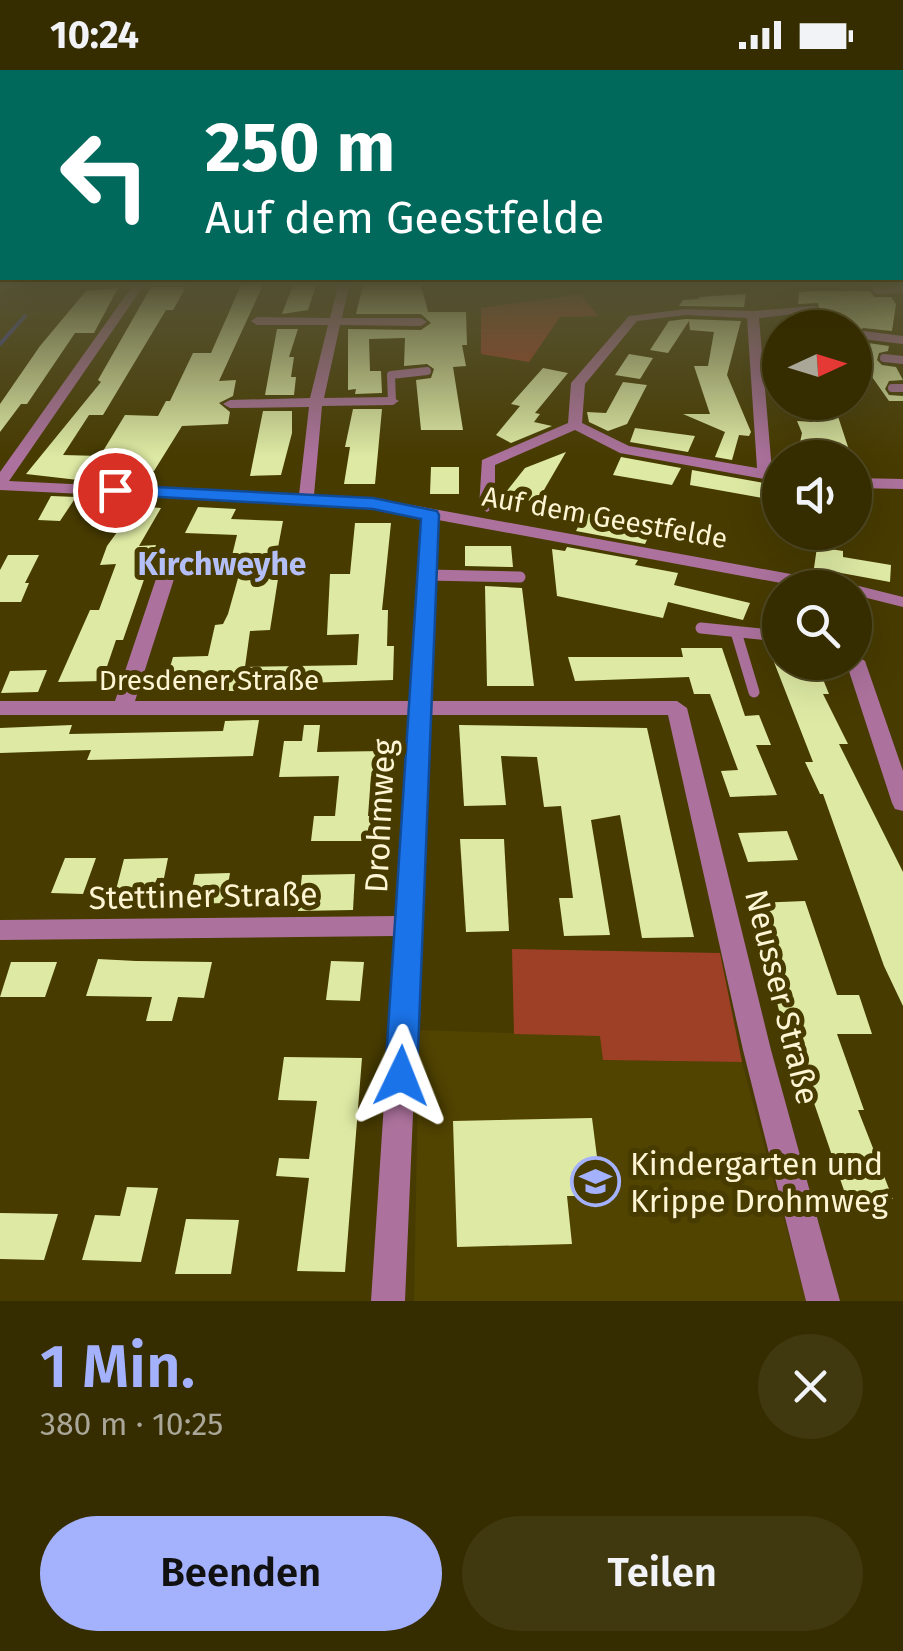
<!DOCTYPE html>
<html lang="de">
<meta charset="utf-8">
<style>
:root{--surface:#352c00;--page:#40380f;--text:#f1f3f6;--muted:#aaa799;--line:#4f4822;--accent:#a4b1fc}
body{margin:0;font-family:"Fira Sans",sans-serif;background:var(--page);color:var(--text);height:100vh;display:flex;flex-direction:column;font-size:38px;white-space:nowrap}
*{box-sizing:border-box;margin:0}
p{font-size:32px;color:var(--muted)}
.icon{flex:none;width:55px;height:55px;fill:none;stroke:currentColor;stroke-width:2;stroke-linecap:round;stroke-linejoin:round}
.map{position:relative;height:1231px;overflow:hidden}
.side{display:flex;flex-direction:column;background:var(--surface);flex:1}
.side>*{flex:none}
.banner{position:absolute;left:0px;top:0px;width:905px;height:210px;box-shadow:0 10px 40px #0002,0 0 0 2px var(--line);background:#00695c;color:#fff;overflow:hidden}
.needle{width:65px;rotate:86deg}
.buttons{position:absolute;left:762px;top:240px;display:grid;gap:20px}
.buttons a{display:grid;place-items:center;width:110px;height:110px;border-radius:50%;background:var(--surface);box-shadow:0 10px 40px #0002,0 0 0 2px var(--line);font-size:50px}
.pin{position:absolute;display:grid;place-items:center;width:85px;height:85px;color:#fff;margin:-42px;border:5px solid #fff;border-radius:50%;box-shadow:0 2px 10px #0007}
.me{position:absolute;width:110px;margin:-55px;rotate:2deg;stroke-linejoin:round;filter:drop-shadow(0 0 8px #0008)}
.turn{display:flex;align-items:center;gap:35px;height:210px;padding:0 40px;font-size:45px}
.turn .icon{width:130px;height:130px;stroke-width:2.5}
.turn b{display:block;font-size:70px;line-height:85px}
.round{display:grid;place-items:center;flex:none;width:105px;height:105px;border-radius:52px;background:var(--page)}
.summary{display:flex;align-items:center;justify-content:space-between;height:170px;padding:0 40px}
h1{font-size:60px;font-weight:600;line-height:75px;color:var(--accent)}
.button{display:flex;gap:20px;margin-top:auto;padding:20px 40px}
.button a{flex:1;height:115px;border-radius:60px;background:var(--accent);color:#111;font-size:40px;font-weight:600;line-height:115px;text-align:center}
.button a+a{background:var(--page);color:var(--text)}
.status{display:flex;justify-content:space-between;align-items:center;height:70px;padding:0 50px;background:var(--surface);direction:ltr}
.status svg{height:28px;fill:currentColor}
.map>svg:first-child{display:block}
.built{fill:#514300}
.green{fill:#9e4026}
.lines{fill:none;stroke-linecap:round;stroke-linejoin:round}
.stream{stroke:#4146a4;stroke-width:4}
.building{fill:#deeaa4}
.lane-far1{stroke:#ac729d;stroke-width:8}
.lane{stroke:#ac729d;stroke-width:11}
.street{fill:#ac729d;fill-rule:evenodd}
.route{fill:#1a73e8;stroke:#114b97;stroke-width:2.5}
.labels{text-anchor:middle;stroke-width:10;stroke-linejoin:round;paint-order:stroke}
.street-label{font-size:28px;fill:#fdf5d3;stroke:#473b00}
.quarter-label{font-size:32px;font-weight:bold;fill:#b5bff7;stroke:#473b00}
.near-street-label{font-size:32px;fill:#fdf5d3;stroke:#473b00}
.near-poi-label{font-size:32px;fill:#fdf5d3;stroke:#473b00;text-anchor:start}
</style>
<div class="status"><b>10:24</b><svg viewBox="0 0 49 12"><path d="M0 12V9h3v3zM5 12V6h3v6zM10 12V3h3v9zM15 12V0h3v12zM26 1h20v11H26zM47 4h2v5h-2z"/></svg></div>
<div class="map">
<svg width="903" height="1231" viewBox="0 0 903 1231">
<rect width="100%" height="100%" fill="#473b00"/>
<!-- built -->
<path class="built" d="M 419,960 L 601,966 L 603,990 L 742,992 L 806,1231 L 414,1231 Z"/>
<!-- green -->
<g class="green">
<path d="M 580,224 L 598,246 L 560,247 L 529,292 L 481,284 L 481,238 Z"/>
<path d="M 512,879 L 720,883 L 742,992 L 603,990 L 600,966 L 514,964 Z"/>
</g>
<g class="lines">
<!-- stream -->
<path class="stream" d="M 0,274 L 25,246"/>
</g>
<!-- building -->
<g class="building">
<path d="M 241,215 L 263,215 L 219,311 L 236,310 L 233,326 L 219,333 L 230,342 L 228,354 L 182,356 L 154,401 L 129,400 L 124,408 L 91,406 L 87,411 L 26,404 L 101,312 L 98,310 L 151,217 L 186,217 L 173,240 L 166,240 L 103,345 L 89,345 L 63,385 L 100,386 L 125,345 L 158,346 L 166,331 L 170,331 L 193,283 L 211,283 Z"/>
<path d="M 293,215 L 316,215 L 308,240 L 282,244 Z"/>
<path d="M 363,215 L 421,215 L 428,242 L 466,242 L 467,275 L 462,275 L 466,296 L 453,297 L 463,360 L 421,360 L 416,310 L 431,308 L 434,299 L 427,294 L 404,296 L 405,268 L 369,269 L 370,301 L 381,301 L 382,323 L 355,324 L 356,319 L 348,320 L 348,259 L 421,260 L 431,253 L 421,244 L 356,244 Z"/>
<path d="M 118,218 L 94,263 L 75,263 L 27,334 L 21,334 L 0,362 L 0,334 L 40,276 L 86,221 Z"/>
<path d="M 813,221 L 870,221 L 874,227 L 891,227 L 896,234 L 892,261 L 863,258 L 856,265 L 861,272 L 889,276 L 888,281 L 879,283 L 877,290 L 882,295 L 896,297 L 903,310 L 889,311 L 885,319 L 889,325 L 903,326 L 903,331 L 889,331 L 858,287 L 855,269 L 855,258 L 795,258 L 796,247 L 820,244 L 818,233 L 798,234 L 799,222 Z"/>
<path d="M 746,224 L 744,237 L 679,236 L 683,230 L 700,229 L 698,227 Z"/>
<path d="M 686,249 L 741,251 L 727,305 L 751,362 L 749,366 L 739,365 L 732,390 L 715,387 L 725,362 L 683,344 L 710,344 L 694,296 L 708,296 L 714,262 L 690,260 L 689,251 L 668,283 L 650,280 L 669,251 Z"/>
<path d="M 277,259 L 298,259 L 289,287 L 294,287 L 291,307 L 296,307 L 294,325 L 265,325 Z"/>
<path d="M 629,284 L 653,288 L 640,309 L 615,305 Z"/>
<path d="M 543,298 L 568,303 L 535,343 L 540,344 L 534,352 L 552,356 L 511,373 L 496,365 L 520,336 L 511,334 Z"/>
<path d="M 623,312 L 647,315 L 627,354 L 608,361 L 589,352 L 587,342 L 606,343 Z"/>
<path d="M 807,333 L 834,334 L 849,380 L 799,377 L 802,363 L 797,351 L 813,352 Z"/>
<path d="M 353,339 L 382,339 L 375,414 L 344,414 L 350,377 L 345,377 Z"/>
<path d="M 263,341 L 292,341 L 292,363 L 281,405 L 250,406 Z"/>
<path d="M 635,358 L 695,366 L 688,382 L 630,372 Z"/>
<path d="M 566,382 L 537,432 L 502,427 L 525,398 Z"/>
<path d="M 621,387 L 681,398 L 672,415 L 613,405 Z"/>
<path d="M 431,397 L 459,397 L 459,424 L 430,424 Z"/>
<path d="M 692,400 L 780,416 L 780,431 L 690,415 Z"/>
<path d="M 51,426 L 76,427 L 60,451 L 38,450 Z"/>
<path d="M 136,436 L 161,438 L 139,476 L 156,475 L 123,570 L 116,570 L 102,611 L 58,612 L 90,540 L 99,540 L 116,494 L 100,495 L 107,476 Z"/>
<path d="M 198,437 L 236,439 L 231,449 L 283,451 L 272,509 L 278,509 L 270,560 L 250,561 L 245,597 L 357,595 L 359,564 L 327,565 L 330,504 L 350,504 L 355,453 L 391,453 L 382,540 L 388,540 L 387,576 L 394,576 L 393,610 L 244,615 L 243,621 L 220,621 L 222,610 L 166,611 L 173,587 L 208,586 L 215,555 L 223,554 L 228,544 L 242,494 L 230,494 L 237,465 L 185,463 Z"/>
<path d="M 585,443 L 634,452 L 654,455 L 645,474 L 576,461 Z"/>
<path d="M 465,476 L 511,476 L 513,497 L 465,496 Z"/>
<path d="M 567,477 L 638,490 L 635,495 L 678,503 L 674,515 L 750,533 L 743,550 L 668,532 L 663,548 L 557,526 L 552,479 L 565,481 Z"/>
<path d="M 817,477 L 843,481 L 843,487 L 891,495 L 890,512 L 814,498 Z"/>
<path d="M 8,485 L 39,485 L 25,513 L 29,513 L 21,532 L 0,532 L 0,500 Z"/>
<path d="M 485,516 L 522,518 L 534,616 L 487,616 Z"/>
<path d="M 681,578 L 722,578 L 745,646 L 759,645 L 771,675 L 756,675 L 777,725 L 730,727 L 721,701 L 738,700 L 710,624 L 694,624 L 689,607 L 575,611 L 568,587 L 683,587 Z"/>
<path d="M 774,592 L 816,592 L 829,624 L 823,624 L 848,674 L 839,674 L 903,802 L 903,936 L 884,896 L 823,724 L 820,724 L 805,692 L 813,692 Z"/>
<path d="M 47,600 L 38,622 L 1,623 L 10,601 Z"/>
<path d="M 259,650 L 253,686 L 87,690 L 91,680 L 0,683 L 0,658 L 72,655 L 69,664 L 223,661 L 225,651 Z"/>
<path d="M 304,655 L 320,655 L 317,682 L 384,681 L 382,706 L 371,706 L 368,746 L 378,746 L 376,771 L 311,771 L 314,746 L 335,746 L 339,706 L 279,707 L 284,671 L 302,671 Z"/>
<path d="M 459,655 L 647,658 L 694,867 L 642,868 L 620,745 L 591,750 L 610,865 L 564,866 L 559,828 L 573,828 L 561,736 L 544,737 L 537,687 L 501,686 L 506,735 L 464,736 Z"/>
<path d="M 787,761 L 798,790 L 748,792 L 738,763 Z"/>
<path d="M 460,769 L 504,769 L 509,861 L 466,862 Z"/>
<path d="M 65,788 L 96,788 L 83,824 L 51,823 Z"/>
<path d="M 168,788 L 164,808 L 157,808 L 152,834 L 112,835 L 124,789 Z"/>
<path d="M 230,803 L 225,833 L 189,834 L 195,804 Z"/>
<path d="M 355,804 L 353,840 L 298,841 L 302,805 Z"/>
<path d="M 805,831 L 837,925 L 859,925 L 872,964 L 837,964 L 864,1040 L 858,1040 L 893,1129 L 848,1132 L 790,963 L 785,963 L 775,925 L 781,925 L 753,833 Z"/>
<path d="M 98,889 L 136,891 L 212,892 L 204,928 L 178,927 L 172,951 L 146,951 L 152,927 L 86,926 Z"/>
<path d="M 331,891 L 364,892 L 360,931 L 326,930 Z"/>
<path d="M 11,892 L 57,892 L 45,927 L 0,927 Z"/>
<path d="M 284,987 L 362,988 L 345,1202 L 297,1201 L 309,1108 L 276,1106 L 279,1088 L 309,1089 L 317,1031 L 278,1030 Z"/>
<path d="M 592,1048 L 602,1126 L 567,1126 L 572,1174 L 457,1177 L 453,1051 Z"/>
<path d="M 127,1117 L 158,1118 L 141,1192 L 82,1190 L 95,1145 L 120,1146 Z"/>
<path d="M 0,1143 L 58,1144 L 44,1190 L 0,1189 Z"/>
<path d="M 186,1149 L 239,1150 L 231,1204 L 175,1204 Z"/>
</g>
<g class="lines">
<!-- lane-far1 -->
<g class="lane-far1">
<path d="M 877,220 L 903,219"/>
<path d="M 863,265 L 903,270"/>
<path d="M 884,288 L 903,290"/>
<path d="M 892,318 L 903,318"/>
<path d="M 392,331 L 391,305 L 427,301"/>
</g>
<!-- lane -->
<g class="lane">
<path d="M 427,505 L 520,507"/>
<path d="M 701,558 L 780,566"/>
<path d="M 736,562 L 754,622"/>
</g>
<!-- street -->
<g class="street">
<path d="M 0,215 L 36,215 L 0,219 Z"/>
<path d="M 133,215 L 144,215 L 9,411 L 299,425 L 309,337 L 230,338 L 223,334 L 230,330 L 310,328 L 328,255 L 257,255 L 251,251 L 257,247 L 330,248 L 338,215 L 349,215 L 342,248 L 421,248 L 427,252 L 421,256 L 340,255 L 324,328 L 392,327 L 399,331 L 392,335 L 322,336 L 314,425 L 373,428 L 840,513 L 848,517 L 855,515 L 903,527 L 903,537 L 855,525 L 855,518 L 808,518 L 438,450 L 430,631 L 677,631 L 687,638 L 771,980 L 840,1231 L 806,1231 L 743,980 L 668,645 L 430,645 L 405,1231 L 371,1231 L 395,866 L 0,870 L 0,850 L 396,846 L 409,645 L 0,645 L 0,631 L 115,631 L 156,509 L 165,504 L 174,509 L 135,631 L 410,631 L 422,447 L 373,438 L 0,420 L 0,402 Z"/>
<path d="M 897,215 L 903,215 L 903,219 Z"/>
<path d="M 813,236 L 817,237 L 817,241 L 759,248 L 772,401 L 780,402 L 780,412 L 620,383 L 575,360 L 495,395 L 495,437 L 487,442 L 479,437 L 482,390 L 568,353 L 571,313 L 629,246 L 686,239 L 753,241 ZM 686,245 L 747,248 L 757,398 L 629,376 L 582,353 L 585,314 L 637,251 Z"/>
<path d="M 855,408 L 903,409 L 903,419 L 855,418 Z"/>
<path d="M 855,585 L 865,591 L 903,701 L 903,741 L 895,739 L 892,733 L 846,592 L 855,592 Z"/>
</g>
</g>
<!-- sky -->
<linearGradient id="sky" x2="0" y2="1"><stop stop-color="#272000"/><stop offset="0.55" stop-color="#585537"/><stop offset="1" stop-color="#585537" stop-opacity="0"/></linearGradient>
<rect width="903" height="388" fill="url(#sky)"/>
<!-- route -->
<path class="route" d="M 115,415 L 373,428 L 437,441 L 439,445 L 417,1006 L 413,1017 L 401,1021 L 389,1017 L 385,1006 L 421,449 L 373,439 L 108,424 L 106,420 Z"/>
<!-- icons -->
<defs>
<symbol id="school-ring" viewBox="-11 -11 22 22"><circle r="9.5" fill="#473b00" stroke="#a4b1fc" stroke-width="1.5"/><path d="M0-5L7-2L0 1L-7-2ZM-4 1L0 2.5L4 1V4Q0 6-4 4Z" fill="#a4b1fc"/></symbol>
</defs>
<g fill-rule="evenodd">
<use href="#school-ring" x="568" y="1084" width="55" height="55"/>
</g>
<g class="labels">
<!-- street labels -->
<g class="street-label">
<text transform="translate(605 447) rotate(10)" y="10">Auf dem Geestfelde</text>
<text x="209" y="620">Dresdener Straße</text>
</g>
<!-- quarter labels -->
<g class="quarter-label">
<text x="222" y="505">Kirchweyhe</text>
</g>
<!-- near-street labels -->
<g class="near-street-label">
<text transform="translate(380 746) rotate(-87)" y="11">Drohmweg</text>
<text transform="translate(203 826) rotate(-1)" y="11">Stettiner Straße</text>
<text transform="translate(782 927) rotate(76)" y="11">Neusser Straße</text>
</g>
<!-- near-poi labels -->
<g class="near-poi-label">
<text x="630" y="1105">Kindergarten und<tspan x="630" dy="37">Krippe Drohmweg</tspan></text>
</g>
</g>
</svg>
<div class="buttons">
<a><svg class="needle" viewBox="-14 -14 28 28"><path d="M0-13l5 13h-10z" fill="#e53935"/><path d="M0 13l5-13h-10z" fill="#aaa799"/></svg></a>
<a><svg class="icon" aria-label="sound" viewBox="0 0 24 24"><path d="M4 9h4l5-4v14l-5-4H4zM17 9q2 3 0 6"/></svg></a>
<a><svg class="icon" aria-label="search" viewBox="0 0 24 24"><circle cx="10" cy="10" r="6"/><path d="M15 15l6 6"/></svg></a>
</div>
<div class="pin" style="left:115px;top:420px;background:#d93025"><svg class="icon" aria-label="arrive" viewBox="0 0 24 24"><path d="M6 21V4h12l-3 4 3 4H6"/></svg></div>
<svg class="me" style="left:401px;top:1006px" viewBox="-20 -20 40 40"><path d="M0-17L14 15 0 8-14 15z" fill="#1a73e8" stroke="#fff" stroke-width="4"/></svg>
<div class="banner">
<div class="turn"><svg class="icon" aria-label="left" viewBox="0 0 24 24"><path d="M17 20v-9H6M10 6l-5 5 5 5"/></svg><div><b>250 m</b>Auf dem Geestfelde</div></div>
</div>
</div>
<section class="side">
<div class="summary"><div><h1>1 Min.</h1><p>380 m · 10:25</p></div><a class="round"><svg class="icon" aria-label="close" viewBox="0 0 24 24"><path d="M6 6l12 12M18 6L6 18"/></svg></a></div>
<div class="button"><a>Beenden</a><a>Teilen</a></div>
</section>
